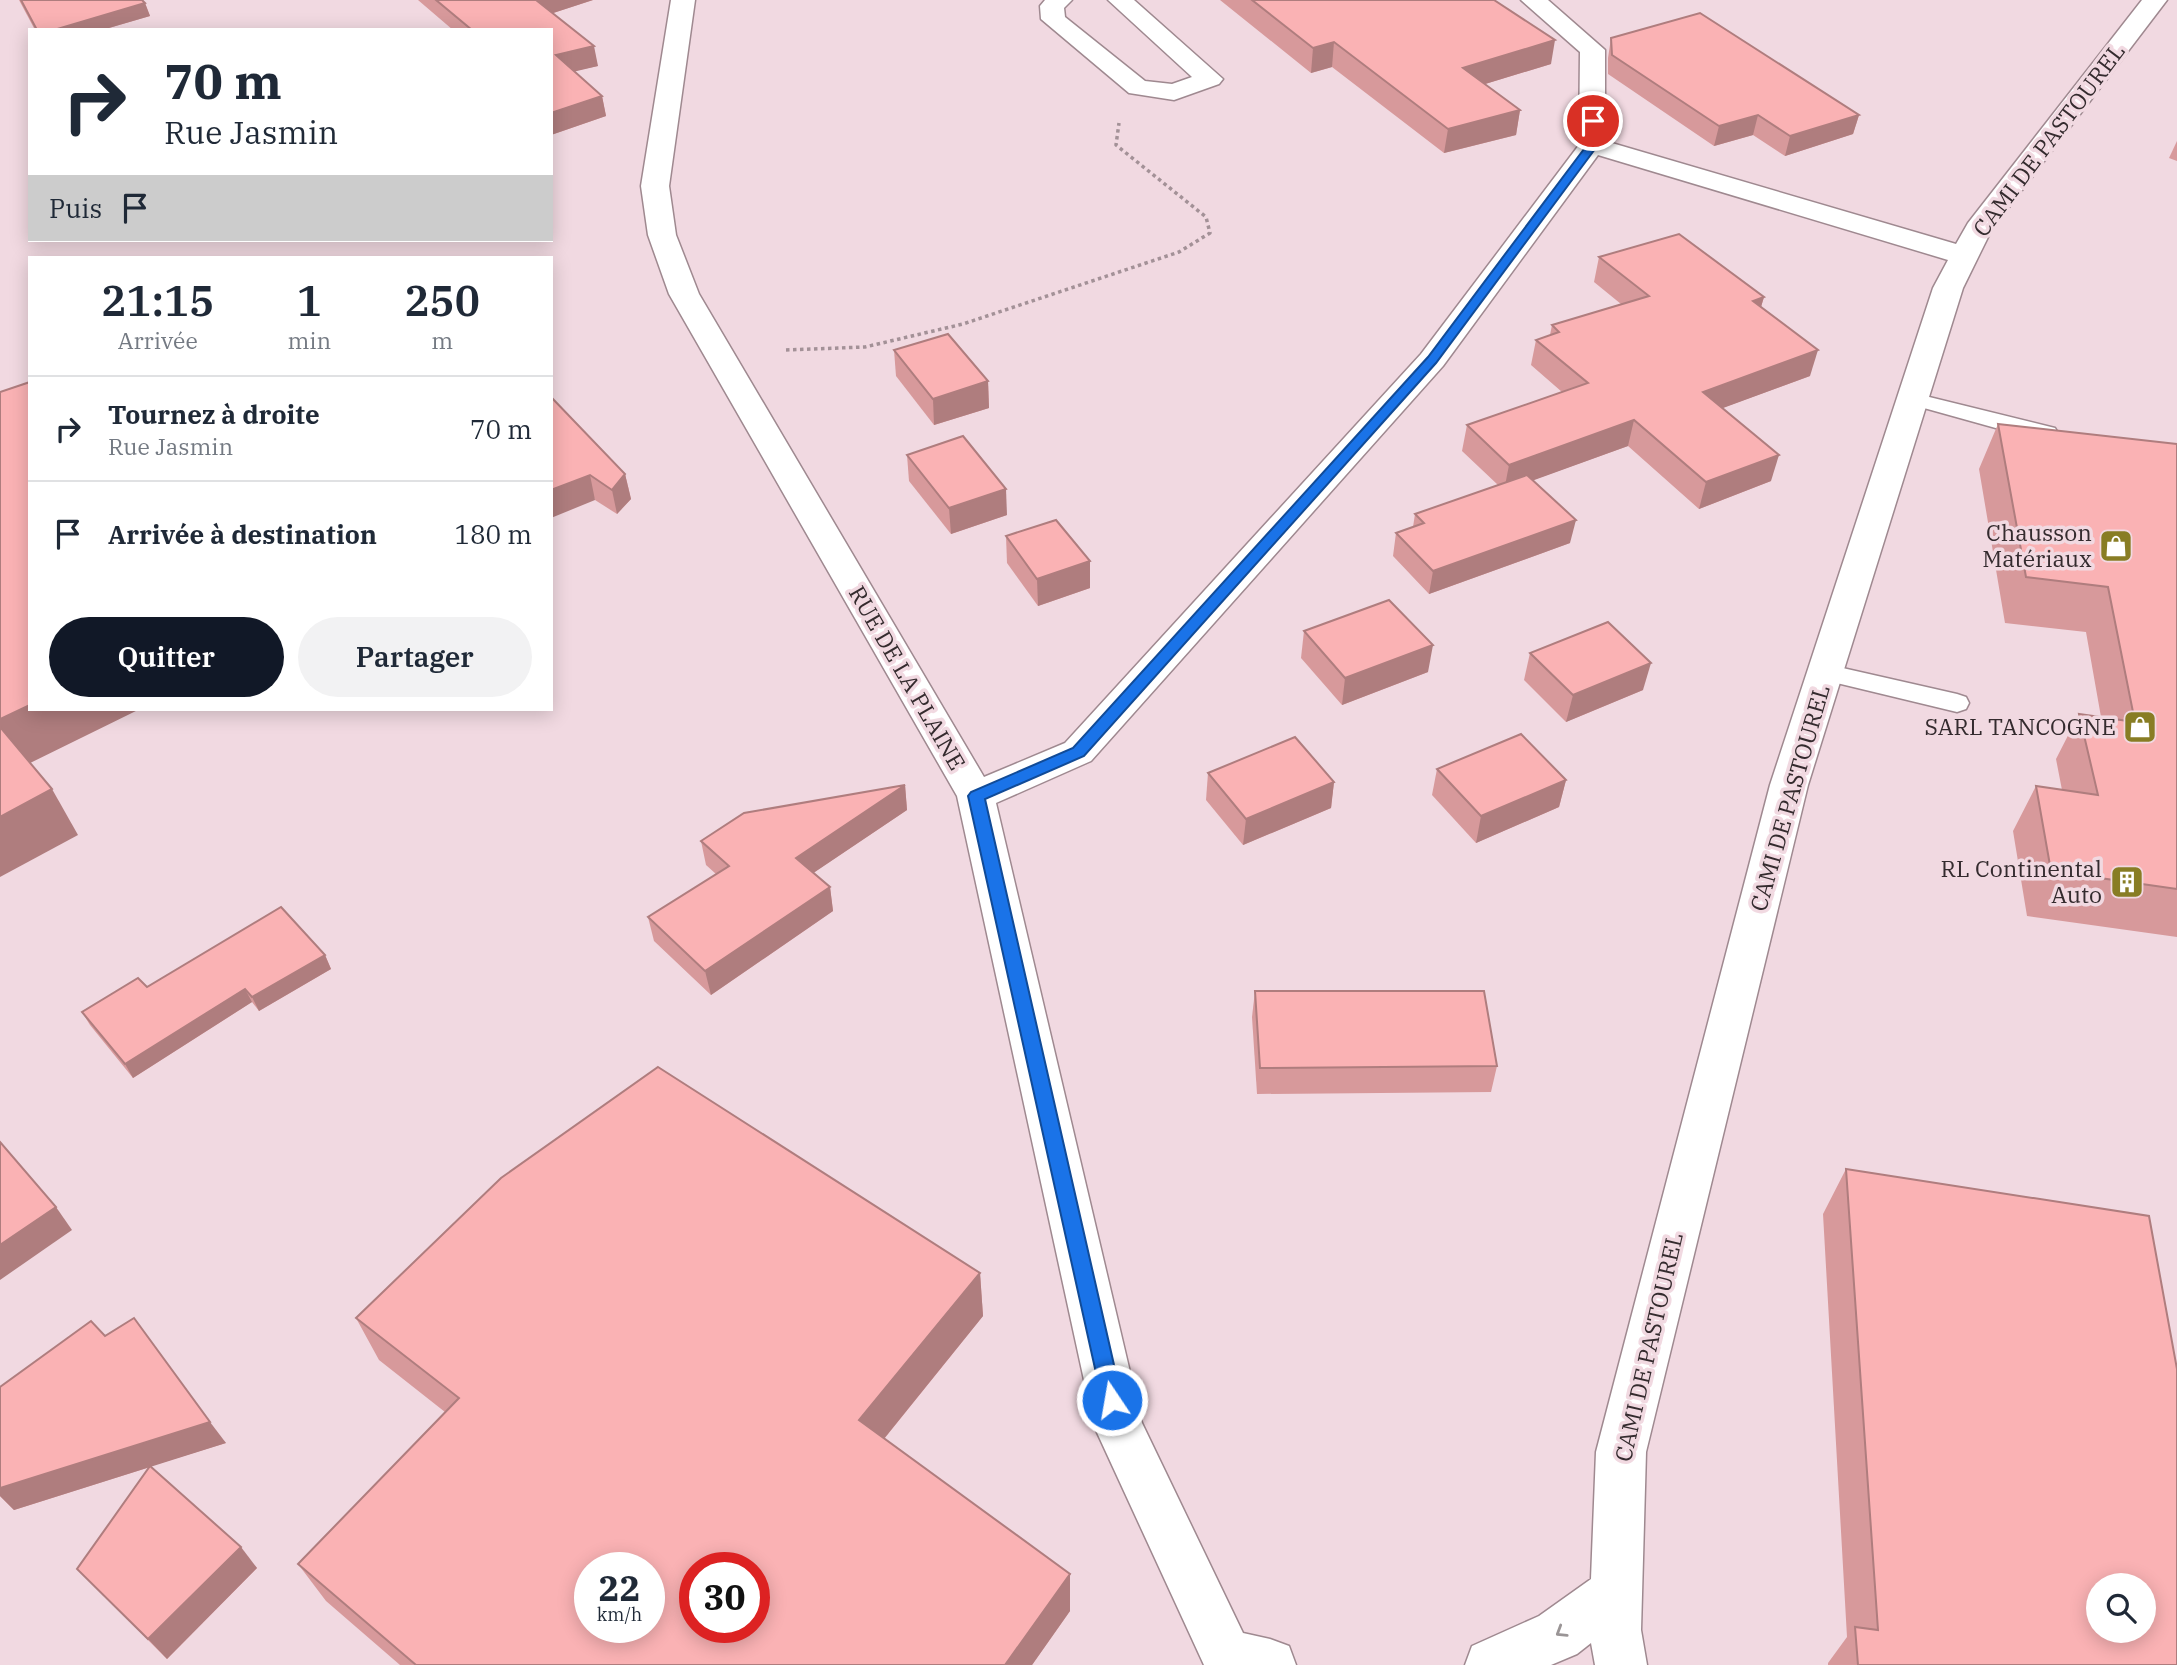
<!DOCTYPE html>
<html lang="fr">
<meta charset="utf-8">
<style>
:root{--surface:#fff;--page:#f2f2f3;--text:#1f2937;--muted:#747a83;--line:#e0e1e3;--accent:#111827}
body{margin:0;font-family:"IBM Plex Serif",serif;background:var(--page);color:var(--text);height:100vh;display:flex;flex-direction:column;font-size:26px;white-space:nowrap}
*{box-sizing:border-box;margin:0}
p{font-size:23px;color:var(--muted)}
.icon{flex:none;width:38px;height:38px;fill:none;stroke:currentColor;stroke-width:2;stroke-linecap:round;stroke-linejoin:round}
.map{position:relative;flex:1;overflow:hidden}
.details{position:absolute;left:28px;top:256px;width:525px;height:455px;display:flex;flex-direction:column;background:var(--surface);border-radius:0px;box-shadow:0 4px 18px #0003}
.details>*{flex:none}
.guide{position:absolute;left:28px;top:28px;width:525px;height:214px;border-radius:0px;box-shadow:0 4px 18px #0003;background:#fff;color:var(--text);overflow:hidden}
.buttons{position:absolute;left:2086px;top:1573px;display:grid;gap:14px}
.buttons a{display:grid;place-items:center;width:70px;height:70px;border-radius:50%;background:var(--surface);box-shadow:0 4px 18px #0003;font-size:35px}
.speed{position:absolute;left:574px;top:1552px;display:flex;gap:14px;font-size:35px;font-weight:700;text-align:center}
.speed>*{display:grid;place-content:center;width:91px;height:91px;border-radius:50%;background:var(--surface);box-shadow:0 4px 18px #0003;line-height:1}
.speed small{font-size:18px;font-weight:400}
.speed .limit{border:10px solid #d22;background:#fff;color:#111}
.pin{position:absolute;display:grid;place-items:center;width:60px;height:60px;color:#fff;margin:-30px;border:4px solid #fff;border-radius:50%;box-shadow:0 2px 7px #0007}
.me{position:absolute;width:77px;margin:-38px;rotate:348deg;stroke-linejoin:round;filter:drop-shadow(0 0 5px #0008)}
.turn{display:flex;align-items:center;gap:24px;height:147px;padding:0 21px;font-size:32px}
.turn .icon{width:91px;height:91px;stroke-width:2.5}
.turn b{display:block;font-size:49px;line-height:60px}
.then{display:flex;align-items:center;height:66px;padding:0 21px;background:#0003;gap:14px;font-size:26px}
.eta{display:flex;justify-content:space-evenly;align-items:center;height:119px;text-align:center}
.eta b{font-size:42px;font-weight:600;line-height:49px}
.action{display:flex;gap:14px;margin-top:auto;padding:14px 21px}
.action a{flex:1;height:80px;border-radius:42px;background:var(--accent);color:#fff;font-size:28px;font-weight:600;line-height:80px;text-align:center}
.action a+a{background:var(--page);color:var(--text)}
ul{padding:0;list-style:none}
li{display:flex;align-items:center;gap:21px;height:105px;padding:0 21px;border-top:2px solid var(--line)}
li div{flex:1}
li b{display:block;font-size:26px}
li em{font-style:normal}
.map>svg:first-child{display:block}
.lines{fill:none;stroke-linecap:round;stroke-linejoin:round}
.lane-casing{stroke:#9f8990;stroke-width:3}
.street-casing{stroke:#9f8990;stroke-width:3}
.path{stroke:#a39197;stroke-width:3.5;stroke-dasharray:3.5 3.5;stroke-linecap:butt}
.lane{fill:#fff;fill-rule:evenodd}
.street{fill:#fff;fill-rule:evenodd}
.wall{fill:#d7999b}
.shaded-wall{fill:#af7d7e}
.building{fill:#fab2b4;stroke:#af7d7e;stroke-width:2;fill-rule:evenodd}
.oneway{stroke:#9a9596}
.route{fill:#1a73e8;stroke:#114b97;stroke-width:2}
.labels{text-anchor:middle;stroke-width:7;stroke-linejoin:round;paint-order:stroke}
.street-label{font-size:23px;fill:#342b2e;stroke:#f1d9e1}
.poi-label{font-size:23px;fill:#342b2e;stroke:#f1d9e1;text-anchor:end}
</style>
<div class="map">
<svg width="2177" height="1665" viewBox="0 0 2177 1665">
<rect width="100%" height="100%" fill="#f1d9e1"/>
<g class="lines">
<defs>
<g id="lane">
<path d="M 1913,393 L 2055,428 L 2058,433 L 2055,438 L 2047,440 L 2028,437 L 1906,403 L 1902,399 L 1906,395 Z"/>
<path d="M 1825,664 L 1957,694 L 1966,697 L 1969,703 L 1966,709 L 1957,712 L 1816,678 L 1813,672 L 1816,666 Z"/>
</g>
<g id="street">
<path d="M 671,0 L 695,0 L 669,186 L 676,235 L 699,294 L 984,777 L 1065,743 L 1421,354 L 1579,145 L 1580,52 L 1521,0 L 1548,0 L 1605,50 L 1605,141 L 1956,244 L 1968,223 L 2142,0 L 2167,0 L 1991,231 L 1963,288 L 1808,785 L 1646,1452 L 1641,1630 L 1647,1665 L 1595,1665 L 1591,1643 L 1577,1654 L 1551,1665 L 1465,1665 L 1472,1646 L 1539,1616 L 1591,1579 L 1596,1452 L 1770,785 L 1933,288 L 1948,260 L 1598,155 L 1443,366 L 1091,761 L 996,803 L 1142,1423 L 1243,1633 L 1270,1639 L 1289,1646 L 1296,1665 L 1204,1665 L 1094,1426 L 957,796 L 669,294 L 648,235 L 641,186 Z"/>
<path d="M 1072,0 L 1064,8 L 1065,17 L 1145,81 L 1172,84 L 1192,77 L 1108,0 L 1134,0 L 1223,79 L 1219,84 L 1174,100 L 1129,93 L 1041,19 L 1040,6 L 1045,0 Z"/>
</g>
</defs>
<!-- lane casing -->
<use href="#lane" class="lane-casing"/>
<!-- street casing -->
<use href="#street" class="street-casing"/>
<!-- path -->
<path class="path" d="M 786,350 L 865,347 L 963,324 L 1179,252 L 1210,233 L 1206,217 L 1116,145 L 1119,123"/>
<!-- lane -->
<use href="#lane" class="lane"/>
<!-- street -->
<use href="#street" class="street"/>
</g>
<!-- wall -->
<g class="wall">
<path d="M 19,0 L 142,0 L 145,3 L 150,16 L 102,30 L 35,30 Z"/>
<path d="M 418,0 L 593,0 L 553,13 L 598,66 L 574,71 L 602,96 L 606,116 L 551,135 L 551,30 L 453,30 Z"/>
<path d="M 1220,0 L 1494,0 L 1551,64 L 1485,84 L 1520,110 L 1516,135 L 1444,153 L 1332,67 L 1311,73 Z"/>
<path d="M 1611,38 L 1859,115 L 1853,134 L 1785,156 L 1753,135 L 1714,146 L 1608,74 L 1608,58 Z"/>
<path d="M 2177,141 L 2177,161 L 2169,158 Z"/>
<path d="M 1599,257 L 1764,297 L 1761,307 L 1810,376 L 1722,408 L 1771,481 L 1699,509 L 1628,446 L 1533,480 L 1570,543 L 1429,594 L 1393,556 L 1396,533 L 1413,527 L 1415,514 L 1498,485 L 1462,451 L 1467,425 L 1562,392 L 1531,365 L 1536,340 L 1550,335 L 1552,325 L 1621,304 L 1594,282 Z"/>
<path d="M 894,350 L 988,381 L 989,408 L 934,425 L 896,376 Z"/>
<path d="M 551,397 L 625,474 L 631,499 L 617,514 L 595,500 Z"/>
<path d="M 1998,424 L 2177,444 L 2177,937 L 2027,916 L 2013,831 L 2036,786 L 2062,790 L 2056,759 L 2079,714 L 2101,717 L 2086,632 L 2005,623 L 1979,469 Z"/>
<path d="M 907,455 L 1007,515 L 951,534 L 909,481 Z"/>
<path d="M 1006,536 L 1090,588 L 1038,606 L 1007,563 Z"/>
<path d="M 1304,631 L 1428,672 L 1342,705 L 1301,658 Z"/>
<path d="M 1530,653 L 1643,690 L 1566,722 L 1524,680 Z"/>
<path d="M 1437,769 L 1566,780 L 1559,807 L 1476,843 L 1432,795 Z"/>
<path d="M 1208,773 L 1334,782 L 1331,808 L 1243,845 L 1206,800 Z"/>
<path d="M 905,785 L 907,810 L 813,873 L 830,887 L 833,911 L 711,995 L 654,941 L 648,917 L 716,874 L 706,865 L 701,841 Z"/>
<path d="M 325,955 L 331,969 L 259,1011 L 252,1002 L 133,1078 L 90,1025 L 82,1012 L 147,987 Z"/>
<path d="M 1255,991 L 1497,1066 L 1491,1092 L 1257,1094 L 1252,1017 Z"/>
<path d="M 1846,1169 L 2177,1665 L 1828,1665 L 1828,1663 L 1847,1637 L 1823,1214 Z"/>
<path d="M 980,1273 L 983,1316 L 884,1439 L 1070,1574 L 1070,1611 L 1032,1665 L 400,1665 L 326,1601 L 298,1564 L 445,1412 L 379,1360 L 356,1318 Z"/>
<path d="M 105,1336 L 226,1443 L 151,1466 L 257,1568 L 167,1659 L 77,1569 L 150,1467 L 14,1510 L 0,1496 L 0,1387 Z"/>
</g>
<!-- shaded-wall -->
<g class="shaded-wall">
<path d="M 534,0 L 593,0 L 538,18 Z"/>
<path d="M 145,3 L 150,16 L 102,30 L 54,30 Z"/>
<path d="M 1555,40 L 1551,64 L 1459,92 L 1463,68 Z"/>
<path d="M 1334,42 L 1332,67 L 1311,73 L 1313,48 Z"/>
<path d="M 594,46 L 598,66 L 560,75 L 556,55 Z"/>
<path d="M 602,96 L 606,116 L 551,135 L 551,113 Z"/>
<path d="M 1520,110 L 1516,135 L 1444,153 L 1448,129 Z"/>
<path d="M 1758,115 L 1753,135 L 1714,146 L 1719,126 Z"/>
<path d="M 1859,115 L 1853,134 L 1785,156 L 1790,136 Z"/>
<path d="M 1764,297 L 1756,323 L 1753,301 Z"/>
<path d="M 1818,350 L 1810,376 L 1696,418 L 1703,392 Z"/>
<path d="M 988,381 L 989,408 L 934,425 L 933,399 Z"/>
<path d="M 1634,420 L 1628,446 L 1504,491 L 1509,465 Z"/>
<path d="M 1779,455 L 1771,481 L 1699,509 L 1706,482 Z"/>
<path d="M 625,474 L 631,499 L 617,514 L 612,490 Z"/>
<path d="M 590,475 L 595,500 L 551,518 L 551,490 Z"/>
<path d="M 1006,489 L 1007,515 L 951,534 L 949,508 Z"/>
<path d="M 1576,520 L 1570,543 L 1429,594 L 1433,571 Z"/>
<path d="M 1090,561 L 1090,588 L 1038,606 L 1037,579 Z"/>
<path d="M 1433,645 L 1428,672 L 1342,705 L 1345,678 Z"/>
<path d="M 1651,663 L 1643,690 L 1566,722 L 1573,695 Z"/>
<path d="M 30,705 L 30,709 L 140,709 L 22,767 L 0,729 L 0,719 Z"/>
<path d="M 1566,780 L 1559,807 L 1476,843 L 1481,816 Z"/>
<path d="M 1334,782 L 1331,808 L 1243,845 L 1246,819 Z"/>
<path d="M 905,785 L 907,810 L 800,882 L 796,858 Z"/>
<path d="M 52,789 L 78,835 L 0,877 L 0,817 Z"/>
<path d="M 830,887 L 833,911 L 711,995 L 705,971 Z"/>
<path d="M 325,955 L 331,969 L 259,1011 L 252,997 Z"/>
<path d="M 245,989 L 252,1002 L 133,1078 L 125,1064 Z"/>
<path d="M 56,1207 L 72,1230 L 0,1280 L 0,1245 Z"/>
<path d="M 980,1273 L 983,1316 L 866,1461 L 859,1420 Z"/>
<path d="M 210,1422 L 226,1443 L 14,1510 L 0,1496 L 0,1488 Z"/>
<path d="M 241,1547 L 257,1568 L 167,1659 L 148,1639 Z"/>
<path d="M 1070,1574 L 1070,1611 L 1032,1665 L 1005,1665 Z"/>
</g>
<!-- building -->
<g class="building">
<path d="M 21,0 L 142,0 L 145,3 L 54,30 L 37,30 Z"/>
<path d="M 436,0 L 536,0 L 594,46 L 556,55 L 602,96 L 551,113 L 551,30 L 472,30 Z"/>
<path d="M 1252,0 L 1494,0 L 1555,40 L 1463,68 L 1520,110 L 1448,129 L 1334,42 L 1313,48 Z"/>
<path d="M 1700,13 L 1859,115 L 1790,136 L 1758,115 L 1719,126 L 1612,55 L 1611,38 Z"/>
<path d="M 1679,234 L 1764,297 L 1753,301 L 1818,350 L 1703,392 L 1779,455 L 1706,482 L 1634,420 L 1509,465 L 1467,425 L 1588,383 L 1536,340 L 1559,332 L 1552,325 L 1649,296 L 1599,257 Z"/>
<path d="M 948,334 L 988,381 L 933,399 L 894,350 Z"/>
<path d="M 30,382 L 30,705 L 0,719 L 0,392 Z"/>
<path d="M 551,397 L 625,474 L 612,490 L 590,475 L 551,490 Z"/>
<path d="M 1998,424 L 2177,444 L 2177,889 L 2051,871 L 2036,786 L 2098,795 L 2079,714 L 2135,722 L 2108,587 L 2026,577 Z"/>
<path d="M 963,436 L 1006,489 L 949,508 L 907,455 Z"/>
<path d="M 1527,475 L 1576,520 L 1433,571 L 1396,533 L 1424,523 L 1415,514 Z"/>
<path d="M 1056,520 L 1090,561 L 1037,579 L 1006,536 Z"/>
<path d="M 1389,600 L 1433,645 L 1345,678 L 1304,631 Z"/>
<path d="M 1608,622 L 1651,663 L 1573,695 L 1530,653 Z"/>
<path d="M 0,727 L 52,789 L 0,817 Z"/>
<path d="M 1521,734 L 1566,780 L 1481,816 L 1437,769 Z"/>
<path d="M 1295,737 L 1334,782 L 1246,819 L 1208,773 Z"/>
<path d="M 905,785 L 796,858 L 830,887 L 705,971 L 648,917 L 729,866 L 701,841 L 744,813 Z"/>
<path d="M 281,907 L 325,955 L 252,997 L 245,989 L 125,1064 L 82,1012 L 138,978 L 147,987 Z"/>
<path d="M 1255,991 L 1484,991 L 1497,1066 L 1260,1068 Z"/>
<path d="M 658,1067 L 980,1273 L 859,1420 L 1070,1574 L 1005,1665 L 416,1665 L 298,1564 L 459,1398 L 356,1318 L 501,1178 ZM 590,1568 L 649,1568 L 649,1628 L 590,1628 ZM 695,1568 L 754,1568 L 754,1628 L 695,1628 Z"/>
<path d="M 0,1142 L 56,1207 L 0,1245 Z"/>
<path d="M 1846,1169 L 2149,1216 L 2177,1369 L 2177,1665 L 1858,1665 L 1855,1627 L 1878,1630 ZM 2098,1586 L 2144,1586 L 2144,1631 L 2098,1631 Z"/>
<path d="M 134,1318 L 210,1422 L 0,1488 L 0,1387 L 91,1321 L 105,1336 Z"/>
<path d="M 150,1466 L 241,1547 L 148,1639 L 77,1569 Z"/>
</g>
<!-- one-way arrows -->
<defs><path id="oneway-chevron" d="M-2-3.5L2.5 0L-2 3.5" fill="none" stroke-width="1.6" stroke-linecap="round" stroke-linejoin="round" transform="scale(1.75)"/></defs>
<use class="oneway" href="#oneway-chevron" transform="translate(1561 1632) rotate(148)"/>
<!-- route -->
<path class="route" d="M 1593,118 L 1598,121 L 1598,145 L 1436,363 L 1084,756 L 985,799 L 1122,1400 L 1119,1407 L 1112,1409 L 1105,1407 L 1102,1400 L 968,796 L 971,792 L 1073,748 L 1428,357 L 1587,145 L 1587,121 Z"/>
<!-- icons -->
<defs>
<symbol id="shop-square" viewBox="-11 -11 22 22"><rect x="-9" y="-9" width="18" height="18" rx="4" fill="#887d24" stroke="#f1d9e1"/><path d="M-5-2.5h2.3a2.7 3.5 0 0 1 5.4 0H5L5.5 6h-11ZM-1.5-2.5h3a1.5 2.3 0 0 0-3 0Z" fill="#fff"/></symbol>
<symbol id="building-square" viewBox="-11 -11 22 22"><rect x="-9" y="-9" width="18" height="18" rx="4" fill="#887d24" stroke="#f1d9e1"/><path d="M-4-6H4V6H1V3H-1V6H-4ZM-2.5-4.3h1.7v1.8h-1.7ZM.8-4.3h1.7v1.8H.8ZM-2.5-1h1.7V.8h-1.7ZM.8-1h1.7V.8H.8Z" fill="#fff"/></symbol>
</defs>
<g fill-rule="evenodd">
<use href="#shop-square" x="2097" y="527" width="38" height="38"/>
<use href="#shop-square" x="2121" y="708" width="38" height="38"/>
<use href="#building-square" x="2108" y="863" width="38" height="38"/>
</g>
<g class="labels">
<!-- street labels -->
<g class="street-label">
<text transform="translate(2049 140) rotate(-53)" y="8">CAMI DE PASTOUREL</text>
<text transform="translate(907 678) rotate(60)" y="8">RUE DE LA PLAINE</text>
<text transform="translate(1790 798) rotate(-74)" y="8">CAMI DE PASTOUREL</text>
<text transform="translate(1649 1347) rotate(-77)" y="8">CAMI DE PASTOUREL</text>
</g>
<!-- poi labels -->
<g class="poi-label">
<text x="2092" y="541">Chausson<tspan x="2092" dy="26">Matériaux</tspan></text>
<text x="2116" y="735">SARL TANCOGNE</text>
<text x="2102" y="877">RL Continental<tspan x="2102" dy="26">Auto</tspan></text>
</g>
</g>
</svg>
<div class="buttons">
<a><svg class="icon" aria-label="search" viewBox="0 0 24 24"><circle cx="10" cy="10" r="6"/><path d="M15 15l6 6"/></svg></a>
</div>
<div class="speed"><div>22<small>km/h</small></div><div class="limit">30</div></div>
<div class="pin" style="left:1593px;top:121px;background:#d93025"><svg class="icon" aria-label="arrive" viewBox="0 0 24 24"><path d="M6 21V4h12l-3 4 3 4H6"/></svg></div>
<svg class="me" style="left:1112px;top:1400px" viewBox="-20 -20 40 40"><circle r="17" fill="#1a73e8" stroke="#fff" stroke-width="3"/><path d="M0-11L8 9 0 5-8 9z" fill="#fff"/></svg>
<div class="guide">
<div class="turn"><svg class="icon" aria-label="right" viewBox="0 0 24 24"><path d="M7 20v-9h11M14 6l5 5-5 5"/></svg><div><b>70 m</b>Rue Jasmin</div></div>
<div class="then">Puis<svg class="icon" aria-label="arrive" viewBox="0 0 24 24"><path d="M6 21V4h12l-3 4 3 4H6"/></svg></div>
</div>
<section class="details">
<div class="eta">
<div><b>21:15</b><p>Arrivée</p></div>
<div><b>1</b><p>min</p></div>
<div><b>250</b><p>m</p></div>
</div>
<ul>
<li><svg class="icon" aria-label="right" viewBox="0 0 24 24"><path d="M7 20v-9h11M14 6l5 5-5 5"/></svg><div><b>Tournez à droite</b><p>Rue Jasmin</p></div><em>70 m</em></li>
<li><svg class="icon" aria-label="arrive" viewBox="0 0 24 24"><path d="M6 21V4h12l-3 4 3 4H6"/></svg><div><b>Arrivée à destination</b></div><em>180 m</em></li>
</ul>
<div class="action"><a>Quitter</a><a>Partager</a></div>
</section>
</div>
